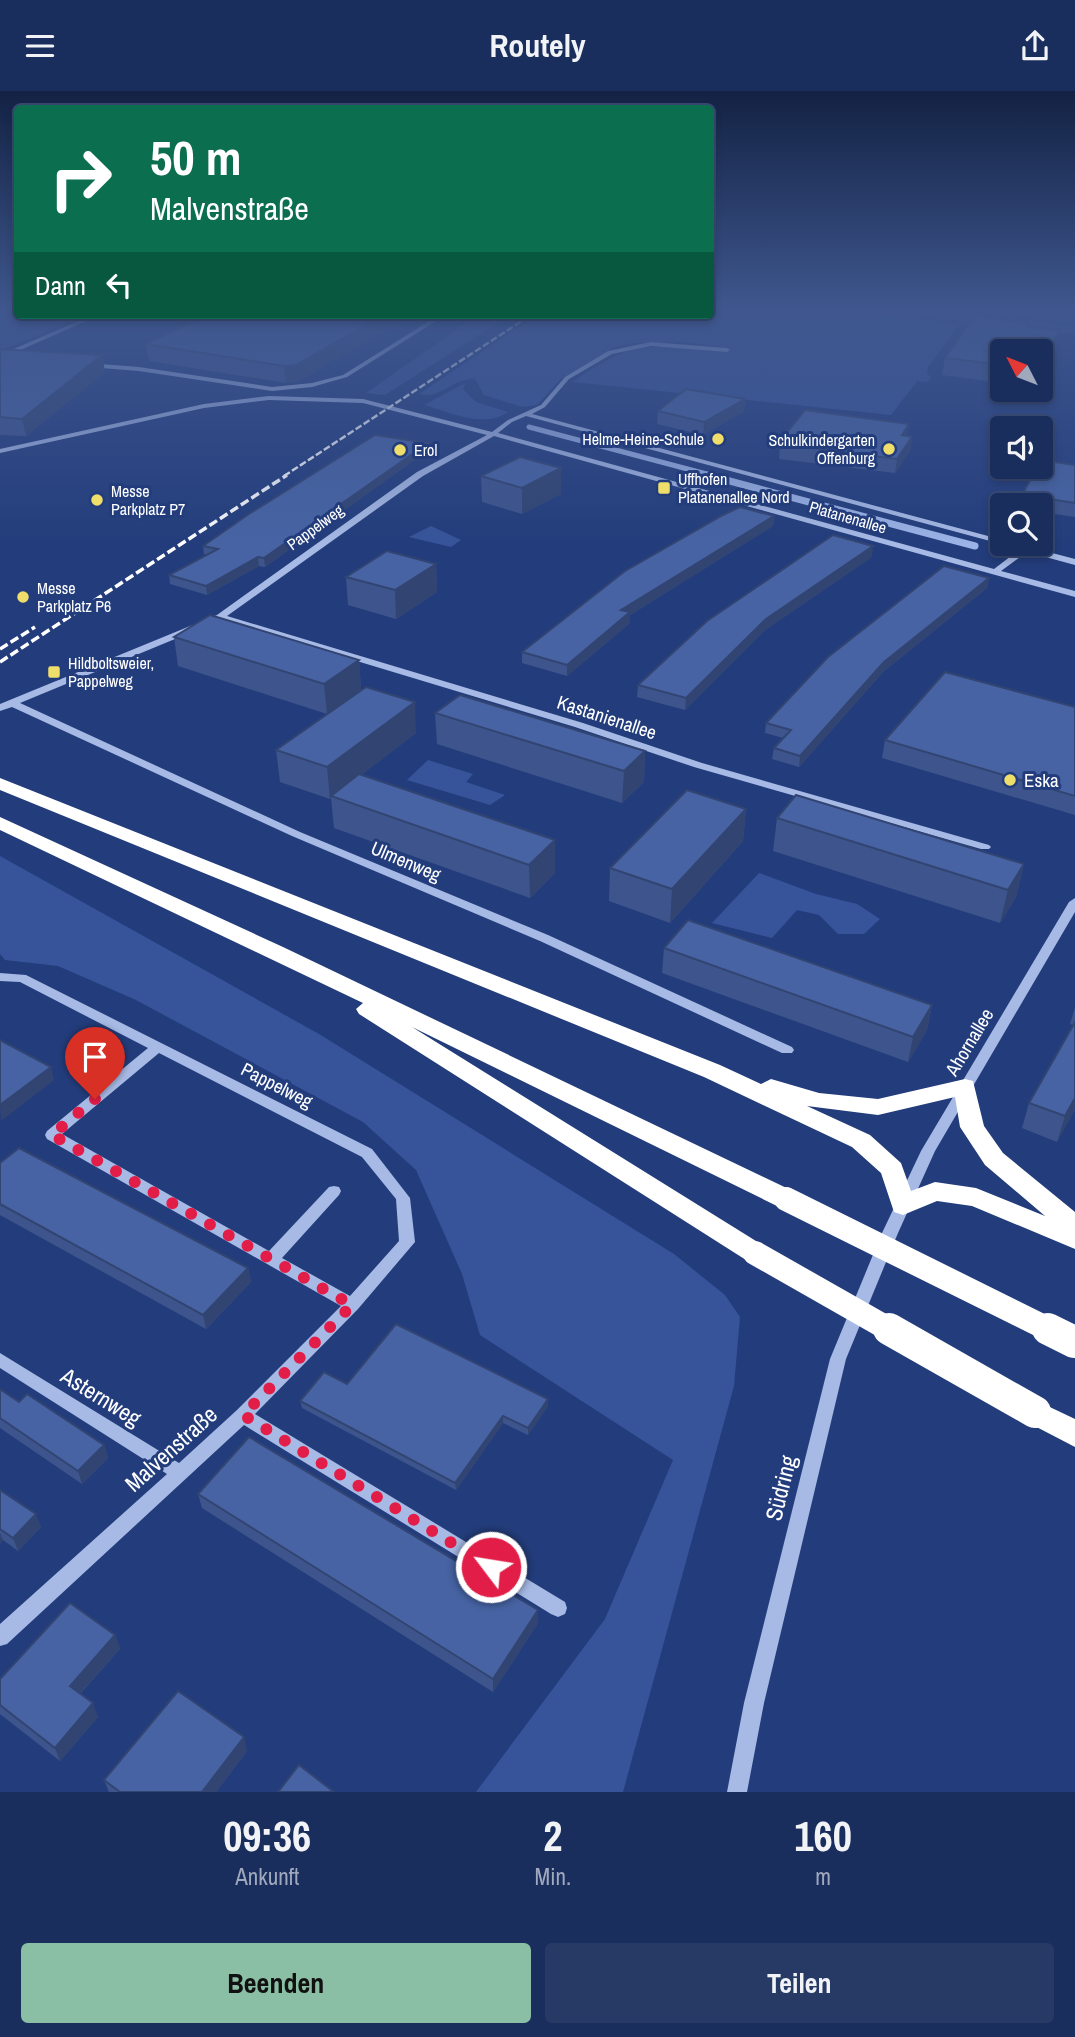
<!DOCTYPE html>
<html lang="de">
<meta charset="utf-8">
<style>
:root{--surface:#1a2e5d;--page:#273a66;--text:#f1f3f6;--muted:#9fa8bc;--line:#384a72;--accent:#8abfa5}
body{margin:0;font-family:"Archivo Narrow",sans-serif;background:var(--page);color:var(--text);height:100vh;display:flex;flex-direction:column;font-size:26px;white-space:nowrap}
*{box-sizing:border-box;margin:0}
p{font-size:23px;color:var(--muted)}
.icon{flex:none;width:38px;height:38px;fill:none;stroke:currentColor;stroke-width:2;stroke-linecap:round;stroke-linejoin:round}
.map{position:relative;height:1701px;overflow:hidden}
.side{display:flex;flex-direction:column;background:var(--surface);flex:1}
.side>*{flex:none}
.guide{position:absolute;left:14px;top:14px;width:700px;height:214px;border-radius:7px;box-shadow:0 4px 10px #0003,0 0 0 2px var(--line);background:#0b6e4f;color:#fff;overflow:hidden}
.needle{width:46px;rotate:312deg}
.controls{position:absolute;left:990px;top:248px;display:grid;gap:14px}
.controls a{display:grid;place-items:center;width:63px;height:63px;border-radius:7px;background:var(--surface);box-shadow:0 4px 10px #0003,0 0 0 2px var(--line);font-size:35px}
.pin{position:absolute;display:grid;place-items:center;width:60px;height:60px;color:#fff;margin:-72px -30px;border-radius:50% 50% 50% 0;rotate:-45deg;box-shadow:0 0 7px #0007}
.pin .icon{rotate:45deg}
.me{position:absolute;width:77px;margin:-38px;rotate:301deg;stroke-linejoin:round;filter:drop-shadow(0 0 5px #0008)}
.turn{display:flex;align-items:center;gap:24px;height:147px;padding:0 21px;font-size:32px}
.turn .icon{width:91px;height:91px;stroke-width:2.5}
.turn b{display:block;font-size:49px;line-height:60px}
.then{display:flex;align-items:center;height:66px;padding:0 21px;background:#0003;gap:14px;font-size:26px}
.eta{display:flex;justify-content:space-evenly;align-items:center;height:119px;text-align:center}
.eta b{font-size:42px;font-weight:700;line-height:49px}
.action{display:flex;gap:14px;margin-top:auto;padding:14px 21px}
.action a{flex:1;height:80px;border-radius:7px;background:var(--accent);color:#111;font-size:28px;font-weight:700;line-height:80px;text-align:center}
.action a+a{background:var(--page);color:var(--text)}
header{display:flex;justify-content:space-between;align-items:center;height:91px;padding:0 21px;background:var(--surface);font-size:32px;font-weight:700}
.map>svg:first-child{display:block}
.green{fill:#37549a}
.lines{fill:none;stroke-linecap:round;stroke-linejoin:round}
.stream-far1{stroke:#9bb3e6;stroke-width:5}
.stream{stroke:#9bb3e6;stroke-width:7}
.minor{fill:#a7bae5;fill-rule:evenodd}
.highway{fill:#fff;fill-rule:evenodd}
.rail-far1{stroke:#fff;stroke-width:2.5;stroke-dasharray:7 2.5;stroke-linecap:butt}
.rail{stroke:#fff;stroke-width:3.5;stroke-dasharray:9 3.5;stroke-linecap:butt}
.highway-bridge-far1{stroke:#fff;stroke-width:24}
.highway-bridge{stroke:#fff;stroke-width:32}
.wall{fill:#3d558c}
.shaded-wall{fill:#324572}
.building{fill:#4763a3;stroke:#324572;stroke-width:2}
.route{stroke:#e11d48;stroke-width:12;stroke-dasharray:0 21.6}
.poi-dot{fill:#f0de6a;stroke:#233d7c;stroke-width:2.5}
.labels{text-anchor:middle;stroke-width:6;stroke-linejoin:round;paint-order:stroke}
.far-poi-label{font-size:16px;fill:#fff;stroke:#233d7c;text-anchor:start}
.far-street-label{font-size:16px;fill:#fff;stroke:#233d7c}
.street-label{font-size:19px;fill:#fff;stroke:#233d7c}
.poi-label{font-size:19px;fill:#fff;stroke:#233d7c;text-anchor:start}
.near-street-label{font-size:23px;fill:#fff;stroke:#233d7c}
</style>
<header><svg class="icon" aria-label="menu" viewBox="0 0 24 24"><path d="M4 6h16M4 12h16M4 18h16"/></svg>Routely<svg class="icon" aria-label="share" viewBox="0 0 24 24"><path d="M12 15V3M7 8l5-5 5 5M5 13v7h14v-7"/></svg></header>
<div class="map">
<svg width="1075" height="1701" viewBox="0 0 1075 1701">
<rect width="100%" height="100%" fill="#233d7c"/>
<!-- green -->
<g class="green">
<path d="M 0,216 L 17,216 L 18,224 L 86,224 L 0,260 Z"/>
<path d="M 711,216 L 820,216 L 960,233 L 928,276 L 927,283 L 931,286 L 927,291 L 917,290 L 891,324 L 573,291 C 632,249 649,253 718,261 L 723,256 L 684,251 L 631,252 L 614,256 L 561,288 L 537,314 L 522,316 L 484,304 L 475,288 C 454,286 439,309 419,303 L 537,224 L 710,224 Z"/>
<path d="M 846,216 L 912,216 L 1075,235 L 1075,244 Z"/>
<path d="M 936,216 L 1075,216 L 1075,233 Z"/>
<path d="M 478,224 L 510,224 L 385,304 L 366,302 Z"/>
<path d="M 465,292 L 463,298 L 476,311 L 508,321 C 483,338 450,321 424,314 Z"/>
<path d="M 431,435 L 461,449 L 451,456 L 409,446 Z"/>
<path d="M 428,669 L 473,683 L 466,691 L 505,704 L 490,714 L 407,689 Z"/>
<path d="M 0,765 L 319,943 L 674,1163 L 725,1204 L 740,1226 L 734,1295 L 623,1701 L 476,1701 L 605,1528 L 673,1369 L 480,1244 L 462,1183 L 416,1079 L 363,1031 L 136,909 L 58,875 L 5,869 L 0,863 Z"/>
<path d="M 759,782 L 816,803 L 857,813 L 880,828 L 864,843 L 838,843 L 819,824 L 797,819 L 772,847 L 712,832 Z"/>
</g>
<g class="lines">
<!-- stream-far1 -->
<path class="stream-far1" d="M 529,336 L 714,385"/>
<!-- stream -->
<path class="stream" d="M 707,384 L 975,455"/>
<!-- minor -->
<g class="minor">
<path d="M 92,224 L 100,224 L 0,268 L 0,264 Z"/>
<path d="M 439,224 L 446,224 L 347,286 L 312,296 L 272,300 L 139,280 L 88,276 L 85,274 L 88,272 L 139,276 L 272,296 L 312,292 L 343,284 Z"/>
<path d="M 651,251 L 727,257 L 730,259 L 727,261 L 651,255 L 612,263 L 569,288 L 545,316 L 532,323 L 1003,449 L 1003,453 L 1018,453 L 1075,468 L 1075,474 L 1027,461 L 1001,480 L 1075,500 L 1075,506 L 494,345 L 423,385 L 227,525 L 583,632 L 702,672 L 989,754 L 991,756 L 989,758 L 981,758 L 694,676 L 575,636 L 221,529 L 20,612 L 300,741 L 548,844 L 792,956 L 794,959 L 792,962 L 782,962 L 540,850 L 292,745 L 12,616 L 0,620 L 0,613 L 217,524 L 417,381 L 487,344 L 363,312 L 269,309 L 204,317 L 0,362 L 0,358 L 204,313 L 269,305 L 363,308 L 492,341 L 508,329 L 541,314 L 565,286 L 608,260 ZM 526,325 L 1005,454 L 1019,459 L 994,478 L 498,342 L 512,331 Z"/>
<path d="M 1075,807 L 1075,821 L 935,1060 L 898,1142 L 846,1268 L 764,1612 L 747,1701 L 727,1701 L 744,1612 L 830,1268 L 882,1142 L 921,1060 L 1069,811 Z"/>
<path d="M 0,882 L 26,884 L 372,1058 L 410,1107 L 415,1151 L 358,1218 L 255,1323 L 565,1511 L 567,1517 L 565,1523 L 558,1526 L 551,1523 L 244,1334 L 7,1553 L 0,1555 L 0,1533 L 167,1383 L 0,1277 L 0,1262 L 179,1372 L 237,1319 L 341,1215 L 47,1048 L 45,1044 L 47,1040 L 148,957 L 20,891 L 0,890 ZM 159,962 L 362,1066 L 396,1108 L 399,1150 L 350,1205 L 282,1167 L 339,1104 L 341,1100 L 339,1096 L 334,1095 L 329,1096 L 269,1160 L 62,1043 Z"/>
</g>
<!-- highway -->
<g class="highway">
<path d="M 0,687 L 720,974 L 761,993 L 771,988 L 819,1002 L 878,1008 L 965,988 L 973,990 L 984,1035 L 1003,1062 L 1075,1121 L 1075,1158 L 972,1115 L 937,1110 L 903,1124 L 894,1121 L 881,1082 L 852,1056 L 704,986 L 0,699 ZM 955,1006 L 960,1036 L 985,1074 L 1045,1125 L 976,1097 L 935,1091 L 911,1100 L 901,1072 L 870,1044 L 807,1015 L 878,1024 Z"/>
<path d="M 0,726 L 283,856 L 795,1101 L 799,1108 L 795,1115 L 786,1117 L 777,1115 L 412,936 L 764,1155 L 768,1162 L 764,1169 L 755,1172 L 746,1169 L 359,923 L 356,918 L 363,912 L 0,739 Z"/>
<path d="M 1035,1309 L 1075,1328 L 1075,1356 L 1025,1330 L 1020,1321 L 1025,1312 Z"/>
</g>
<!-- rail-far1 -->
<path class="rail-far1" d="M 284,385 L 531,224"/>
<!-- rail -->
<g class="rail">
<path d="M 0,558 L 35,536"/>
<path d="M 0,571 L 287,384"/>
</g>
<!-- highway-bridge-far1 -->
<g class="highway-bridge-far1">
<path d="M 786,1108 L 1052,1240"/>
<path d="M 755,1162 L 892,1240"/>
</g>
<!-- highway-bridge -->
<g class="highway-bridge">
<path d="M 889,1238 L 1035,1321"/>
<path d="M 1048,1238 L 1074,1251"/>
</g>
</g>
<!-- wall -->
<g class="wall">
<path d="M 207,224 L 412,224 L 297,291 L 286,292 L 149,270 L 146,253 Z"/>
<path d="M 1029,235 L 1057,256 L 1041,284 L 1041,261 L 1003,261 L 1003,292 L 942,284 L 945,267 Z"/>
<path d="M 0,258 L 102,264 L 105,281 L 26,345 L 0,344 Z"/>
<path d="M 745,308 L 744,320 L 703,344 L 657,333 L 658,320 Z"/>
<path d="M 909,333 L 907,345 L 912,346 L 910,360 L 895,382 L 779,368 L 780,353 L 782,351 L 783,346 Z"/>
<path d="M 428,359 L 265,476 L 259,475 L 207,504 L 170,493 L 169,484 L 207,464 L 204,463 L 203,455 Z"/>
<path d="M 1075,374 L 1075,426 L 1041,421 L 1041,415 L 1020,415 L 1022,404 Z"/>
<path d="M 561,377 L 561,403 L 522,423 L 482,411 L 481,385 Z"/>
<path d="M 774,425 L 773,435 L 630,524 L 630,532 L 567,585 L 522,572 L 522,561 Z"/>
<path d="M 872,466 L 765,539 L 685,619 L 637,606 L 638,594 Z"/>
<path d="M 436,473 L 437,501 L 396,528 L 348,514 L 346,486 Z"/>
<path d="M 989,487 L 987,497 L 883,581 L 799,676 L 772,668 L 774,657 L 783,647 L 765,642 L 766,632 Z"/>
<path d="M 174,546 L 359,569 L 361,599 L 327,623 L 178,575 Z"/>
<path d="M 1075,616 L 1075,724 L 882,667 L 885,649 Z"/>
<path d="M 435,622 L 645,660 L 644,691 L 622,712 L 437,653 Z"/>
<path d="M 416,642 L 361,684 L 555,782 L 530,807 L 334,737 L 331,707 L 330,708 L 280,691 L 276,659 Z"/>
<path d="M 746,718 L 743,750 L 670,832 L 609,810 L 610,777 Z"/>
<path d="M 777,727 L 1024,773 L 1016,806 L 1000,832 L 773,760 Z"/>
<path d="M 664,857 L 932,914 L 927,939 L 908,971 L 662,882 Z"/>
<path d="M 1075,916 L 1075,1018 L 1057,1051 L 1022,1037 L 1029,1012 L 1073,934 L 1070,933 Z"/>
<path d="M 0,1072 L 248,1177 L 251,1191 L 206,1238 L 0,1124 Z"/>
<path d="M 347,1293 L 548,1308 L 548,1315 L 528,1344 L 503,1332 L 456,1399 L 302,1317 L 300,1310 Z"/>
<path d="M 0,1298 L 19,1311 L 104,1354 L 108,1367 L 82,1393 L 0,1337 Z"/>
<path d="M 0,1399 L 41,1436 L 18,1460 L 3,1449 L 0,1453 Z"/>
<path d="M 198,1403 L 538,1532 L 493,1601 L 202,1417 Z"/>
<path d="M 115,1544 L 120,1558 L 80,1603 L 98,1626 L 60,1670 L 0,1623 L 0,1588 Z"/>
<path d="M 247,1660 L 216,1701 L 109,1701 L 104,1689 Z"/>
</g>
<!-- shaded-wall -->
<g class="shaded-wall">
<path d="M 383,224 L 412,224 L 297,291 L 286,292 L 284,275 Z"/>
<path d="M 1060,239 L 1057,256 L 1041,284 L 1041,272 Z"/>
<path d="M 102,264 L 105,281 L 26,345 L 22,328 Z"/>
<path d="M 745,308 L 744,320 L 703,344 L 704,331 Z"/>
<path d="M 909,333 L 907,348 L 902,344 Z"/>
<path d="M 912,346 L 910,360 L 895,382 L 897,368 Z"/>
<path d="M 428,352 L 428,359 L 265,476 L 264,467 Z"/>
<path d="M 561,377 L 561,403 L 522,423 L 522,397 Z"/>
<path d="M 774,425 L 773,435 L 630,524 L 630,532 L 567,585 L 567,574 L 621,519 Z"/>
<path d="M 873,455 L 872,466 L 765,539 L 685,619 L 686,607 L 766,528 Z"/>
<path d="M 258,466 L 259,475 L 207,504 L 206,495 Z"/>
<path d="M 436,473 L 437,501 L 396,528 L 395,499 Z"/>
<path d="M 989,487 L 987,497 L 883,581 L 799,676 L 800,665 L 884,571 Z"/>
<path d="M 359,569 L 361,599 L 327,623 L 324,593 Z"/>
<path d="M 415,611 L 416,642 L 333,706 L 331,705 L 331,707 L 330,708 L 327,676 Z"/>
<path d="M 645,660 L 644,691 L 622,712 L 624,680 Z"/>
<path d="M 746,718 L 743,750 L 670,832 L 672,798 Z"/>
<path d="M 555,749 L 555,782 L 530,807 L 529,774 Z"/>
<path d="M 1024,773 L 1016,806 L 1000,832 L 1008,799 Z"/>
<path d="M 932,914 L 927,939 L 908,971 L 913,946 Z"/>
<path d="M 51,976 L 54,989 L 1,1030 L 0,1014 Z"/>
<path d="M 1075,1007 L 1075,1018 L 1057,1051 L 1065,1025 Z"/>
<path d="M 248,1177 L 251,1191 L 206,1238 L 203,1224 Z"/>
<path d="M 548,1308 L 548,1315 L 528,1344 L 528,1337 Z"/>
<path d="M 503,1325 L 503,1332 L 456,1399 L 455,1392 Z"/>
<path d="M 104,1354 L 108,1367 L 82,1393 L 78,1380 Z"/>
<path d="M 36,1423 L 41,1436 L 18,1460 L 13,1447 Z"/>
<path d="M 0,1442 L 3,1449 L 0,1453 Z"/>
<path d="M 538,1519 L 538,1532 L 493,1601 L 493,1588 Z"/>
<path d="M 115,1544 L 120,1558 L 75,1608 L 70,1595 Z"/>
<path d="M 93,1612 L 98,1626 L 60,1670 L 55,1657 Z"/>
<path d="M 244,1646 L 247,1660 L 216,1701 L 202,1701 Z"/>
</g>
<!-- building -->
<g class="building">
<path d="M 207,224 L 383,224 L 296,274 L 284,275 L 146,253 Z"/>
<path d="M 975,225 L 1029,232 L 1027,235 L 1060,239 L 1041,272 L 1041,261 L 1003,261 L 1003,274 L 945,267 Z"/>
<path d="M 0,258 L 102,264 L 22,328 L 0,326 Z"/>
<path d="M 686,298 L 745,308 L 704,331 L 658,320 Z"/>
<path d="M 805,319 L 909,333 L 902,344 L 912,346 L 897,368 L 780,353 L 786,346 L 783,346 Z"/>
<path d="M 375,344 L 428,352 L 264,467 L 258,466 L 206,495 L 169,484 L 218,458 L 203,455 L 249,423 Z"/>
<path d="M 520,366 L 561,377 L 522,397 L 481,385 Z"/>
<path d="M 1041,369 L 1075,374 L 1075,412 L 1022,404 L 1037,376 L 1041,376 Z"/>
<path d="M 740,416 L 774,425 L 621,519 L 630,521 L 567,574 L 522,561 L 625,480 L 723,424 Z"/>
<path d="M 833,444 L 873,455 L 766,528 L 686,607 L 638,594 L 707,530 Z"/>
<path d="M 387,460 L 436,473 L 395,499 L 346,486 Z"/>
<path d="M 944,475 L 989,487 L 884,571 L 800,665 L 774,657 L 791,639 L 766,632 L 828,566 Z"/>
<path d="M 210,524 L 359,569 L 324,593 L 174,546 Z"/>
<path d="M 945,581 L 1075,616 L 1075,705 L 885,649 Z"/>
<path d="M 366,596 L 415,611 L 327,676 L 276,659 Z"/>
<path d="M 460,604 L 645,660 L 624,680 L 435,622 Z"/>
<path d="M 359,683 L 555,749 L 529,774 L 331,705 Z"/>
<path d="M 687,699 L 746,718 L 672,798 L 610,777 Z"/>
<path d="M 796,704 L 1024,773 L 1008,799 L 777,727 Z"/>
<path d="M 688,829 L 932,914 L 913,946 L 664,857 Z"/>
<path d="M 1075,931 L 1075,1007 L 1065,1025 L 1029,1012 Z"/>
<path d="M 0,949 L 51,976 L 0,1014 Z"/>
<path d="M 19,1057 L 248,1177 L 203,1224 L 0,1113 L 0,1072 Z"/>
<path d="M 396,1233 L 548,1308 L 528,1337 L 503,1325 L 455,1392 L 300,1310 L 324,1281 L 347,1293 Z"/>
<path d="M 0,1298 L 19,1311 L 27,1303 L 104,1354 L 78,1380 L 0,1327 Z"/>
<path d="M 249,1346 L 538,1519 L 493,1588 L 198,1403 Z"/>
<path d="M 0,1399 L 36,1423 L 13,1447 L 0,1438 Z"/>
<path d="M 70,1512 L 115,1544 L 70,1595 L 93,1612 L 55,1657 L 0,1614 L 0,1588 Z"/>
<path d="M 178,1600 L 244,1646 L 202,1701 L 120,1701 L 104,1689 Z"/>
<path d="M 299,1674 L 334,1701 L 278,1701 Z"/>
</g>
<!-- sky -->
<linearGradient id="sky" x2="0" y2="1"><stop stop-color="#132244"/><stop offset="0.48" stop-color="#3f578e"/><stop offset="1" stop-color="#3f578e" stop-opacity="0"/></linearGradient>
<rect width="1075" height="454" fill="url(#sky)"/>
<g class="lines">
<!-- route -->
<path class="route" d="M 95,1008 L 52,1044 L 352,1214 L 243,1324 L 491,1476"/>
</g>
<!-- markers -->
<g class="poi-dot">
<circle cx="718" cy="348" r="7"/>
<circle cx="889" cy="358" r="7"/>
<circle cx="400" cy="359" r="7"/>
<rect x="657" y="390" width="14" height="14" rx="3.5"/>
<circle cx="97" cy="409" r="7"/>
<circle cx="23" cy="506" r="7"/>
<rect x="47" y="574" width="14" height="14" rx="3.5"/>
<circle cx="1010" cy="689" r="7"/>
</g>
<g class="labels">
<!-- far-poi labels -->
<g class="far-poi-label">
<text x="704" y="354" text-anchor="end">Helme-Heine-Schule</text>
<text x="875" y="355" text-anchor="end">Schulkindergarten<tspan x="875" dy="18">Offenburg</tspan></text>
<text x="414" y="365">Erol</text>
<text x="678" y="394">Uffhofen<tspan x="678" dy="18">Platanenallee Nord</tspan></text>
<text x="111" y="406">Messe<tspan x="111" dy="18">Parkplatz P7</tspan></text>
<text x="37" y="503">Messe<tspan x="37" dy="18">Parkplatz P6</tspan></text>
<text x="68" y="578">Hildboltsweier,<tspan x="68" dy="18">Pappelweg</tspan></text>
</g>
<!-- far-street labels -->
<g class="far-street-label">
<text transform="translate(848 426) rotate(16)" y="6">Platanenallee</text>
<text transform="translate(315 436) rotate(-36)" y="6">Pappelweg</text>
</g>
<!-- street labels -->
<g class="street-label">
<text transform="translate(607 626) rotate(18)" y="7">Kastanienallee</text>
<text transform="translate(406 770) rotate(23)" y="7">Ulmenweg</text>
<text transform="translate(969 951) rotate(-59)" y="7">Ahornallee</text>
<text transform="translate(277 994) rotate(27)" y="7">Pappelweg</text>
</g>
<!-- poi labels -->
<g class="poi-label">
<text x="1024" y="696">Eska</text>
</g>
<!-- near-street labels -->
<g class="near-street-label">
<text transform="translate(101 1306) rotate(32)" y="8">Asternweg</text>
<text transform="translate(171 1358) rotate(-42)" y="8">Malvenstraße</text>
<text transform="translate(781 1397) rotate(-76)" y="8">Südring</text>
</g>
</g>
</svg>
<div class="controls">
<a><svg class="needle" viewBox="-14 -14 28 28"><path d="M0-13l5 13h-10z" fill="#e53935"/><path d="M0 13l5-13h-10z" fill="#9fa8bc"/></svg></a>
<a><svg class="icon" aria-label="sound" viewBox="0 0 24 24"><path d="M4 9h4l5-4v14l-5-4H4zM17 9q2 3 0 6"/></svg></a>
<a><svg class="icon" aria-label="search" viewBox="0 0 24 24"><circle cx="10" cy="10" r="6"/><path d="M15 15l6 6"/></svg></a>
</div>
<div class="pin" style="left:95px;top:1008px;background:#d93025"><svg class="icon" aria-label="arrive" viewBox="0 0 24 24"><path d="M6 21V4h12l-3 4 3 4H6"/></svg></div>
<svg class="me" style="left:491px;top:1476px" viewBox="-20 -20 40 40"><circle r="17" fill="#e11d48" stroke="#fff" stroke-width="3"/><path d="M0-11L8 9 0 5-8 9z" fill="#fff"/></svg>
<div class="guide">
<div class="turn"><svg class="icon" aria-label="right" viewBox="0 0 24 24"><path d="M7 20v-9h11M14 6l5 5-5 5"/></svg><div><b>50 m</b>Malvenstraße</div></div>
<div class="then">Dann<svg class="icon" aria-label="left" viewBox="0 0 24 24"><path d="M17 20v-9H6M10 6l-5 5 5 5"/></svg></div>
</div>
</div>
<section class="side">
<div class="eta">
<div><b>09:36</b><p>Ankunft</p></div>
<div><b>2</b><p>Min.</p></div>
<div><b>160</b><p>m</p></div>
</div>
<div class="action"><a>Beenden</a><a>Teilen</a></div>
</section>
